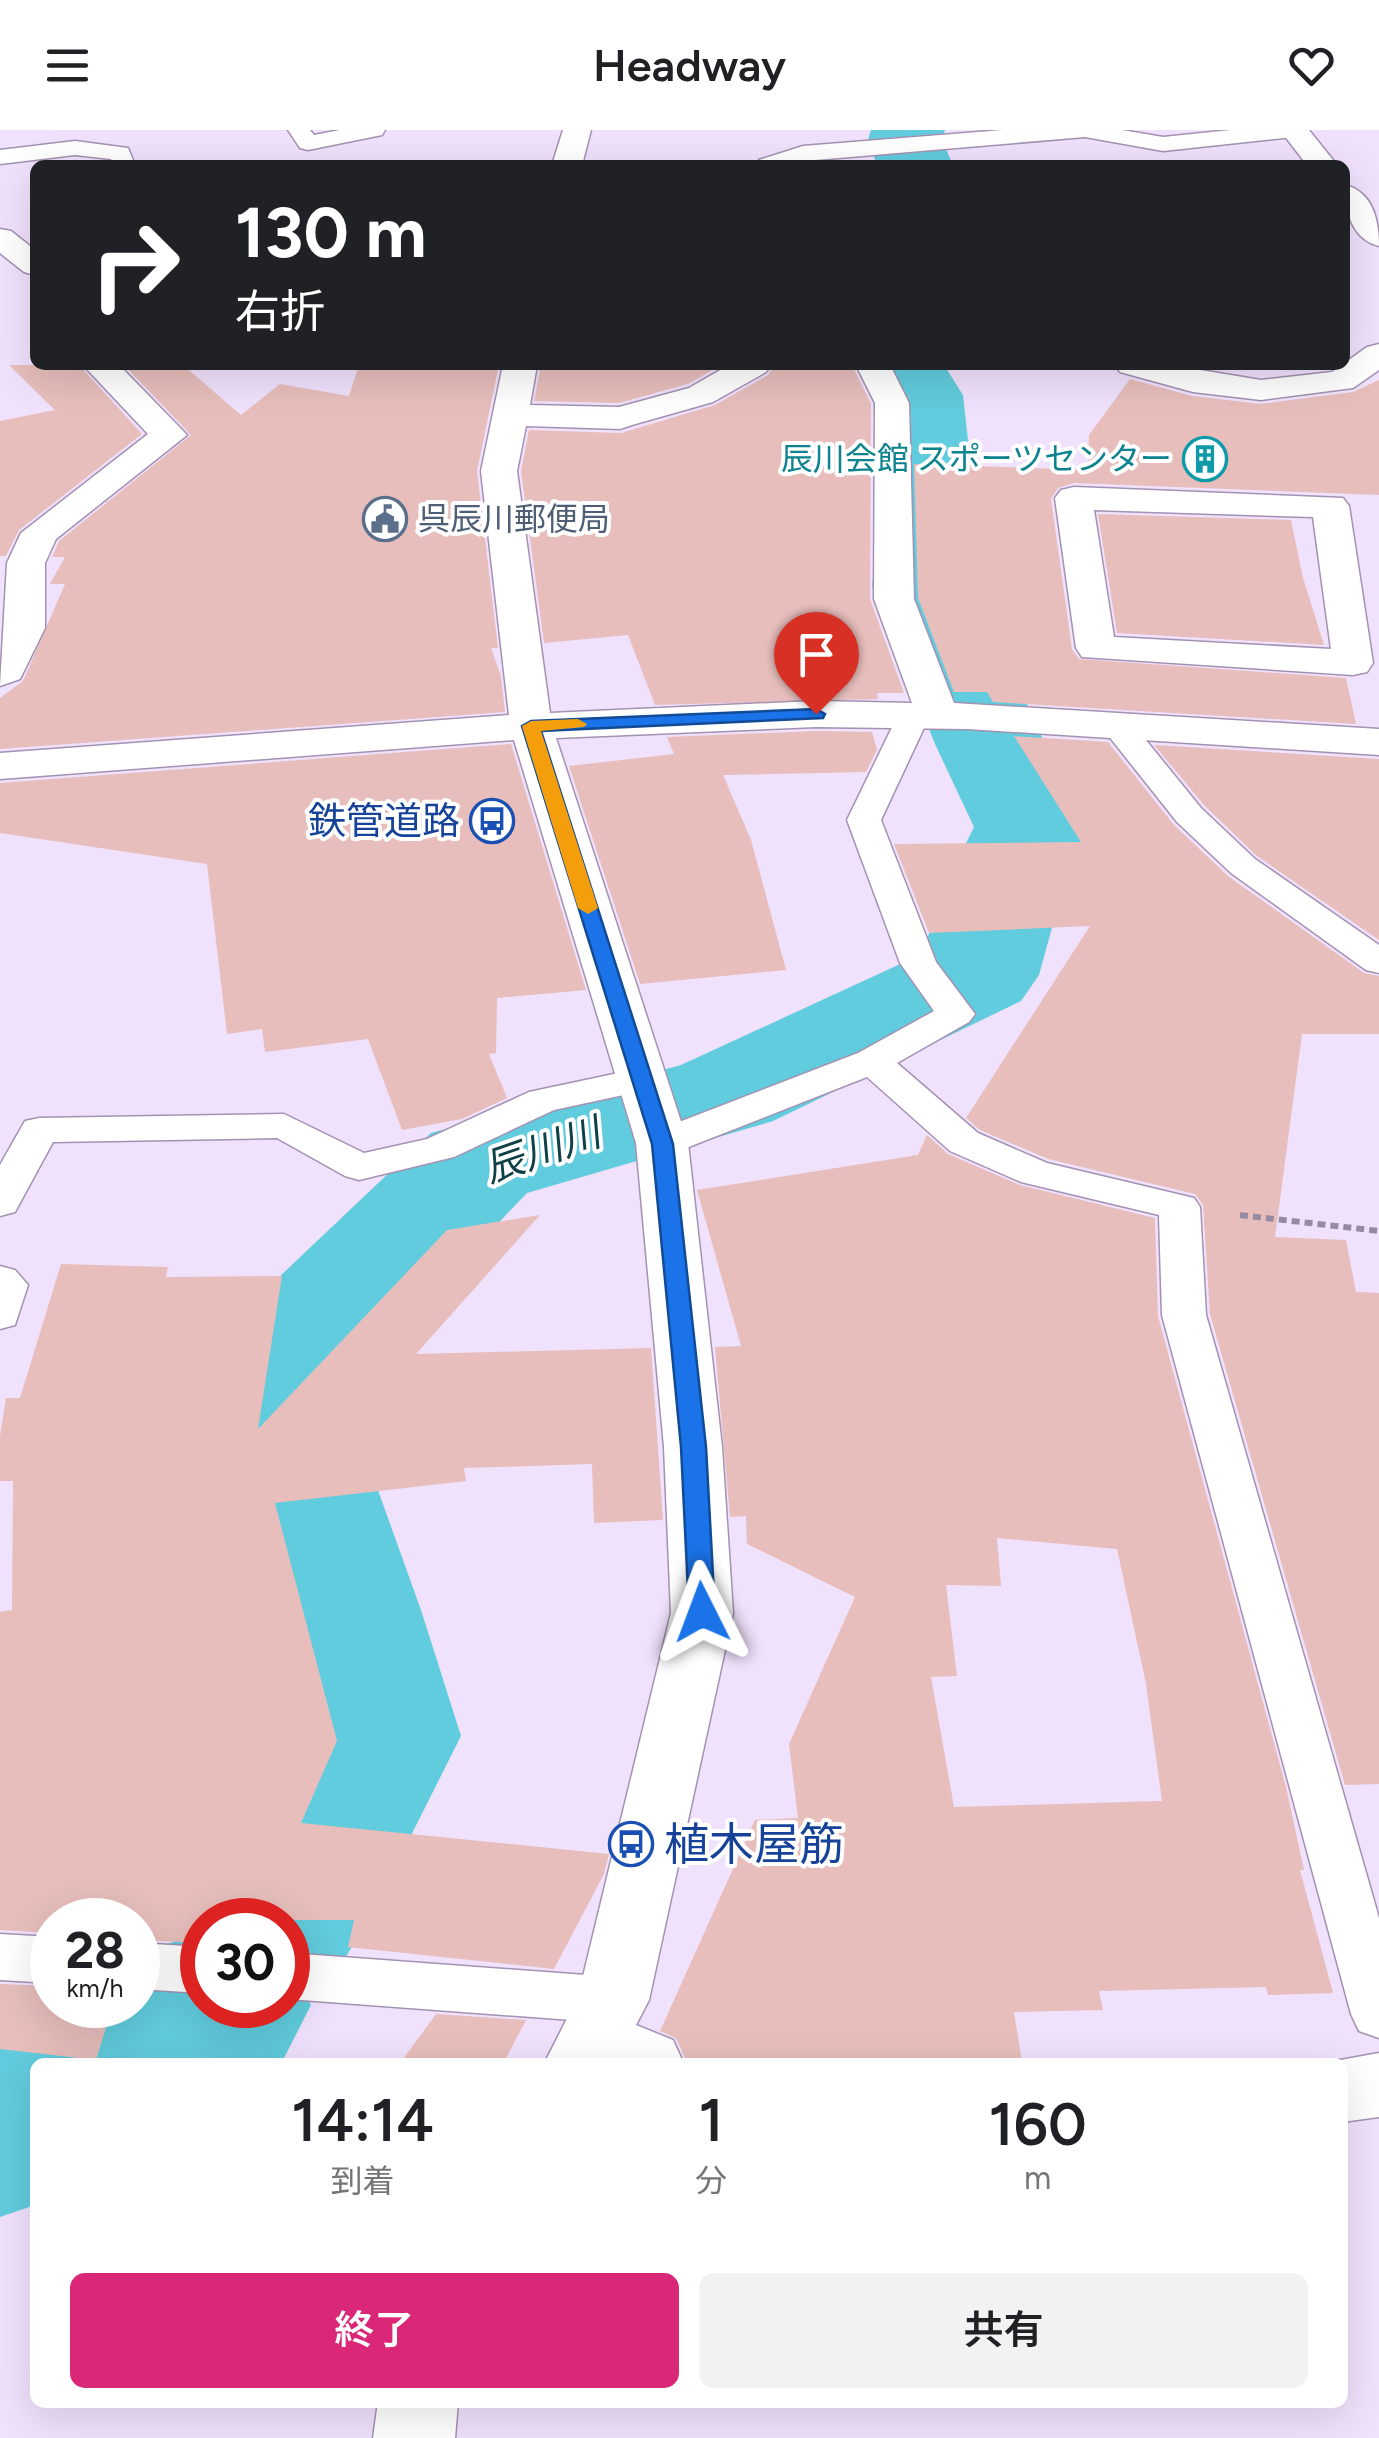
<!DOCTYPE html>
<html lang="ja">
<meta charset="utf-8">
<style>
:root{--surface:#fff;--page:#f2f2f2;--text:#202124;--muted:#757577;--accent:#db2777}
body{margin:0;font-family:Figtree,"Noto Sans JP",sans-serif;background:var(--page);color:var(--text);height:100vh;display:flex;flex-direction:column;font-size:38px;white-space:nowrap}
*{box-sizing:border-box;margin:0}
p{font-size:32px;color:var(--muted)}
.icon{flex:none;width:55px;height:55px;fill:none;stroke:currentColor;stroke-width:2;stroke-linecap:round;stroke-linejoin:round}
.map{position:relative;flex:1;overflow:hidden}
.panel{position:absolute;left:30px;top:1928px;width:1318px;height:350px;display:flex;flex-direction:column;background:var(--surface);border-radius:15px;box-shadow:0 10px 40px #0002}
.panel>*{flex:none}
.top-card{position:absolute;left:30px;top:30px;width:1320px;height:210px;border-radius:15px;box-shadow:0 10px 40px #0002;background:#202124;color:#fff;overflow:hidden}
.speed{position:absolute;left:30px;top:1768px;display:flex;gap:20px;font-size:50px;font-weight:700;text-align:center}
.speed>*{display:grid;place-content:center;width:130px;height:130px;border-radius:50%;background:var(--surface);box-shadow:0 10px 40px #0002;line-height:1}
.speed small{font-size:25px;font-weight:400}
.speed .limit{border:15px solid #d22;background:#fff;color:#111}
.pin{position:absolute;display:grid;place-items:center;width:85px;height:85px;color:#fff;margin:-102px -42px;border-radius:50% 50% 50% 0;rotate:-45deg;box-shadow:0 0 10px #0007}
.pin .icon{rotate:45deg}
.me{position:absolute;width:110px;margin:-55px;rotate:357deg;stroke-linejoin:round;filter:drop-shadow(0 0 8px #0008)}
.turn{display:flex;align-items:center;gap:35px;height:210px;padding:0 40px;font-size:45px}
.turn .icon{width:130px;height:130px;stroke-width:2.5}
.turn b{display:block;font-size:70px;line-height:85px}
.eta{display:flex;justify-content:space-evenly;align-items:center;height:170px;text-align:center}
.eta b{font-size:60px;font-weight:600;line-height:70px}
.primary-button{display:flex;gap:20px;margin-top:auto;padding:20px 40px}
.primary-button a{flex:1;height:115px;border-radius:15px;background:var(--accent);color:#fff;font-size:40px;font-weight:600;line-height:115px;text-align:center}
.primary-button a+a{background:var(--page);color:var(--text)}
header{display:flex;justify-content:space-between;align-items:center;height:130px;padding:0 40px;background:var(--surface);font-size:45px;font-weight:600}
.map>svg:first-child{display:block}
.lines{fill:none;stroke-linecap:round;stroke-linejoin:round}
.river{fill:#61ccdd;fill-rule:evenodd}
.building{fill:#e7bebc;fill-rule:evenodd}
.service-casing{stroke:#a392b1;stroke-width:3}
.minor-casing{stroke:#a392b1;stroke-width:3}
.path{stroke:#968ba0;stroke-width:6;stroke-dasharray:8 5;stroke-linecap:butt}
.service{fill:#fff;fill-rule:evenodd}
.minor{fill:#fff;fill-rule:evenodd}
.route{fill:#1a73e8;stroke:#114b97;stroke-width:2.5}
.slow{fill:#f59e0b}
.labels{text-anchor:middle;stroke-width:8;stroke-linejoin:round;paint-order:stroke}
.far-culture-label{font-size:32px;fill:#0d838f;stroke:#fff;text-anchor:end}
.far-service-label{font-size:32px;fill:#4e5e75;stroke:#fff;text-anchor:start}
.transit-label{font-size:38px;fill:#164399;stroke:#fff;text-anchor:end}
.water-label{font-size:40px;font-style:italic;fill:#0d4047;stroke:#fff}
.near-transit-label{font-size:45px;fill:#164399;stroke:#fff;text-anchor:start}
</style>
<header><svg class="icon" aria-label="menu" viewBox="0 0 24 24"><path d="M4 6h16M4 12h16M4 18h16"/></svg>Headway<svg class="icon" aria-label="heart" viewBox="0 0 24 24"><path d="M12 20l-8-8c-3-5 5-10 8-4 3-6 11-1 8 4z"/></svg></header>
<div class="map">
<svg width="1379" height="2308" viewBox="0 0 1379 2308">
<rect width="100%" height="100%" fill="#f0e1fc"/>
<g class="lines">
<!-- river -->
<g class="river">
<path d="M 871,0 L 945,0 L 942,10 L 953,35 L 877,35 L 868,10 Z"/>
<path d="M 856,235 L 944,235 L 963,265 L 976,383 L 974,456 L 1045,614 L 1090,697 L 1064,754 L 1039,845 L 1021,871 L 773,991 L 527,1063 L 362,1235 L 356,1299 L 421,1480 L 461,1606 L 370,1787 L 336,1843 L 301,1855 L 311,1875 L 282,1932 L 35,1932 L 35,2075 L 0,2087 L 0,1912 L 35,1900 L 51,1905 L 65,1875 L 138,1875 C 138,1825 143,1822 190,1806 L 182,1790 C 214,1726 255,1666 291,1604 L 259,1480 L 204,1299 L 217,1221 L 238,1186 L 431,1003 L 681,935 L 922,824 L 946,754 L 974,697 L 935,614 L 872,456 L 880,383 L 873,265 ZM 202,1790 L 288,1790 L 288,1875 L 202,1875 Z"/>
</g>
</g>
<!-- building -->
<g class="building">
<path d="M 9,235 L 79,235 L 142,304 L 19,400 L 6,426 L 0,426 L 0,291 L 55,280 Z"/>
<path d="M 124,235 L 183,235 L 241,285 L 280,254 L 349,266 L 359,235 L 499,235 L 477,341 L 498,518 L 491,518 L 501,546 L 505,582 L 0,619 L 0,568 L 23,551 L 65,454 L 50,454 L 65,427 L 52,427 L 59,411 L 191,305 Z"/>
<path d="M 541,235 L 721,235 L 688,254 L 619,273 L 534,271 Z"/>
<path d="M 775,235 L 852,235 L 871,274 L 870,469 L 904,563 L 877,563 L 878,569 L 655,575 L 628,505 L 544,513 L 521,341 L 529,300 L 621,303 L 715,275 L 768,245 Z"/>
<path d="M 1130,249 L 1192,266 L 1261,274 L 1353,262 L 1379,250 L 1379,365 L 1074,353 L 1058,358 L 1051,369 L 1072,519 L 1079,529 L 1346,548 L 1356,594 L 993,572 L 987,562 L 954,562 L 918,468 L 914,334 L 1088,340 L 1089,305 Z"/>
<path d="M 1098,384 L 1291,390 L 1303,448 L 1324,515 L 1117,503 Z"/>
<path d="M 816,601 L 872,602 L 877,620 L 866,642 L 723,645 L 751,710 L 786,840 L 640,854 L 569,636 L 674,624 L 667,607 Z"/>
<path d="M 1014,606 L 1108,612 L 1174,695 L 1228,746 L 1364,843 L 1379,846 L 1379,904 L 1302,904 L 1275,1107 L 1346,1110 L 1356,1162 L 1379,1163 L 1379,1654 L 1345,1655 L 1210,1184 L 1203,1075 L 1195,1064 L 1048,1029 L 980,1000 L 966,988 L 1090,796 L 929,803 L 894,714 L 1081,712 Z"/>
<path d="M 511,614 L 586,860 L 497,868 L 496,923 L 489,924 L 507,968 L 462,989 L 402,1000 L 368,909 L 265,922 L 262,899 L 227,904 L 207,734 L 0,703 L 0,653 Z"/>
<path d="M 1154,615 L 1379,629 L 1379,810 L 1257,726 L 1204,675 Z"/>
<path d="M 927,1005 L 948,1024 L 1020,1055 L 1155,1088 L 1158,1186 L 1286,1657 L 1304,1740 L 1300,1740 L 1333,1863 L 1268,1865 L 1266,1857 L 1099,1861 L 1103,1880 L 1014,1882 L 1022,1932 L 687,1932 L 676,1908 L 660,1901 L 755,1690 L 798,1688 L 789,1614 L 855,1467 L 747,1414 L 746,1386 L 730,1387 L 715,1217 L 741,1216 L 697,1060 L 918,1025 ZM 997,1408 L 1117,1419 L 1146,1554 L 1162,1671 L 954,1677 L 931,1547 L 957,1546 L 946,1455 L 1001,1456 Z"/>
<path d="M 540,1085 L 416,1224 L 651,1218 L 663,1390 L 594,1393 L 592,1334 L 464,1338 L 466,1351 L 275,1373 L 337,1611 L 301,1693 L 609,1724 L 604,1744 L 554,1839 L 348,1817 L 354,1790 L 202,1790 L 202,1813 L 138,1810 L 138,1790 L 52,1790 L 52,1803 L 0,1800 L 0,1482 L 12,1480 L 13,1351 L 0,1351 L 0,1306 L 6,1268 L 20,1268 L 61,1134 L 168,1137 L 166,1147 L 282,1146 L 258,1299 L 447,1100 Z"/>
<path d="M 0,1854 L 52,1856 L 52,1875 L 113,1875 L 96,1930 L 0,1919 Z"/>
<path d="M 436,1884 L 526,1890 L 504,1932 L 401,1932 Z"/>
</g>
<g class="lines">
<defs>
<g id="service">
<path d="M 288,0 L 310,0 L 314,5 L 340,0 L 385,0 L 382,5 L 308,20 L 300,18 Z"/>
<path d="M 1003,0 L 1122,0 L 1163,7 L 1231,0 L 1304,0 L 1293,7 L 1163,21 L 1085,7 L 756,35 L 759,30 L 803,16 Z"/>
<path d="M 75,11 L 128,18 L 135,35 L 113,35 L 111,29 L 75,25 L 0,34 L 0,20 Z"/>
<path d="M 914,575 L 925,578 L 930,585 L 881,690 L 936,832 L 975,884 L 969,892 L 897,933 L 978,1003 L 1047,1033 L 1194,1068 L 1200,1077 L 1206,1185 L 1379,1788 L 1379,1908 L 1359,1901 L 1351,1884 L 1162,1185 L 1159,1085 L 1021,1052 L 950,1021 L 867,947 L 676,1022 L 662,1025 L 648,1022 L 642,1013 L 648,1004 L 858,923 L 934,881 L 900,833 L 847,690 L 898,585 L 903,578 Z"/>
<path d="M 1116,585 L 1128,588 L 1201,678 L 1255,729 L 1379,815 L 1379,843 L 1366,840 L 1231,743 L 1177,692 L 1100,595 L 1104,588 Z"/>
<path d="M 642,938 L 656,942 L 661,950 L 656,958 L 554,980 L 454,1027 L 359,1050 L 345,1046 L 277,1008 L 53,1012 L 15,1082 L 0,1086 L 0,1035 L 25,991 L 39,988 L 284,984 L 364,1023 L 427,1009 L 529,962 Z"/>
<path d="M 0,1136 L 15,1140 L 28,1155 L 15,1195 L 0,1199 Z"/>
<path d="M 0,1804 L 52,1807 L 52,1853 L 0,1850 Z"/>
<path d="M 138,1813 L 202,1817 L 202,1863 L 138,1859 Z"/>
<path d="M 288,1823 L 613,1847 L 632,1853 L 641,1870 L 632,1887 L 613,1893 L 288,1869 Z"/>
</g>
<g id="minor">
<path d="M 563,0 L 591,0 L 582,35 L 552,35 Z"/>
<path d="M 1280,0 L 1309,0 L 1337,35 L 1307,35 Z"/>
<path d="M 1345,55 C 1373,62 1379,91 1379,116 C 1351,109 1345,80 1345,55 Z"/>
<path d="M 0,99 L 11,101 L 35,120 L 35,145 L 24,142 L 0,123 Z"/>
<path d="M 1379,214 L 1379,240 L 1353,258 L 1261,270 L 1193,262 L 1120,242 L 1115,235 L 1170,235 L 1261,250 L 1332,242 L 1367,217 Z"/>
<path d="M 83,235 L 119,235 L 187,305 L 56,409 L 45,433 L 45,498 L 20,549 L 0,556 L 7,433 L 21,403 L 148,304 Z"/>
<path d="M 503,235 L 537,235 L 530,275 L 619,277 L 689,258 L 729,235 L 771,235 L 766,242 L 713,272 L 632,295 L 620,299 L 526,296 L 517,341 L 550,583 L 816,571 L 912,573 L 874,469 L 875,273 L 856,235 L 890,235 L 909,273 L 914,469 L 954,573 L 1379,599 L 1379,625 L 967,599 L 816,597 L 556,608 L 688,1013 L 722,1317 L 733,1483 L 649,1870 L 636,1895 L 673,1910 L 683,1932 L 545,1932 L 578,1867 L 671,1483 L 664,1317 L 636,1013 L 514,610 L 0,649 L 0,623 L 509,585 L 481,341 Z"/>
<path d="M 1074,357 L 1343,368 L 1349,376 L 1373,533 L 1367,542 L 1353,545 L 1082,527 L 1076,518 L 1055,368 L 1061,360 ZM 1094,380 L 1313,387 L 1331,519 L 1114,507 Z"/>
<path d="M 1379,1923 L 1379,1987 L 1342,1992 L 1342,1932 L 1329,1932 Z"/>
<path d="M 378,2272 L 458,2272 L 455,2308 L 373,2308 Z"/>
</g>
</defs>
<!-- service casing -->
<use href="#service" class="service-casing"/>
<!-- minor casing -->
<use href="#minor" class="minor-casing"/>
<!-- path -->
<path class="path" d="M 1240,1085 L 1379,1101"/>
<!-- service -->
<use href="#service" class="service"/>
<!-- minor -->
<use href="#minor" class="minor"/>
</g>
<!-- route -->
<path class="route" d="M 816,579 L 825,584 L 823,588 L 541,601 L 673,1014 L 706,1317 L 715,1482 L 711,1489 L 693,1489 L 689,1482 L 681,1317 L 652,1014 L 522,596 L 531,591 Z"/>
<!-- slow -->
<path class="slow" d="M 578,589 L 587,594 L 584,597 L 541,601 L 598,778 L 588,784 L 578,778 L 522,596 L 531,591 Z"/>
<!-- icons -->
<defs>
<symbol id="building-ring" viewBox="-11 -11 22 22"><circle r="9.5" fill="#fff" stroke="#0f9aa8" stroke-width="1.5"/><path d="M-4-6H4V6H1V3H-1V6H-4ZM-2.5-4.3h1.7v1.8h-1.7ZM.8-4.3h1.7v1.8H.8ZM-2.5-1h1.7V.8h-1.7ZM.8-1h1.7V.8H.8Z" fill="#0f9aa8"/></symbol>
<symbol id="civic-ring" viewBox="-11 -11 22 22"><circle r="9.5" fill="#fff" stroke="#5c6f8a" stroke-width="1.5"/><path d="M-.6-6.5H3V-4.5H.6V-3L4-1V1h2V6H-6V1h2V-1L-.6-3ZM-1.2 2.5V6h2.4V2.5Z" fill="#5c6f8a"/></symbol>
<symbol id="bus-ring" viewBox="-11 -11 22 22"><circle r="9.5" fill="#fff" stroke="#1a4fb4" stroke-width="1.5"/><path d="M-5-6H5V4H4V6H2V4H-2V6H-4V4H-5ZM-3.5-4V0h7V-4ZM-3.5 1.2v1.5H-2V1.2ZM2 1.2v1.5H3.5V1.2Z" fill="#1a4fb4"/></symbol>
</defs>
<g fill-rule="evenodd">
<use href="#building-ring" x="1180" y="304" width="50" height="50"/>
<use href="#civic-ring" x="360" y="364" width="50" height="50"/>
<use href="#bus-ring" x="467" y="666" width="50" height="50"/>
<use href="#bus-ring" x="606" y="1689" width="50" height="50"/>
</g>
<g class="labels">
<!-- far-culture labels -->
<g class="far-culture-label">
<text x="1172" y="340">辰川会館 スポーツセンター</text>
</g>
<!-- far-service labels -->
<g class="far-service-label">
<text x="418" y="400">呉辰川郵便局</text>
</g>
<!-- transit labels -->
<g class="transit-label">
<text x="460" y="704">鉄管道路</text>
</g>
<!-- water labels -->
<g class="water-label">
<text transform="translate(542 1020) rotate(-19)" y="14">辰川川</text>
</g>
<!-- near-transit labels -->
<g class="near-transit-label">
<text x="664" y="1730">植木屋筋</text>
</g>
</g>
</svg>
<div class="speed"><div>28<small>km/h</small></div><div class="limit">30</div></div>
<div class="pin" style="left:816px;top:584px;background:#d93025"><svg class="icon" aria-label="arrive" viewBox="0 0 24 24"><path d="M6 21V4h12l-3 4 3 4H6"/></svg></div>
<svg class="me" style="left:702px;top:1482px" viewBox="-20 -20 40 40"><path d="M0-17L14 15 0 8-14 15z" fill="#1a73e8" stroke="#fff" stroke-width="4"/></svg>
<div class="top-card">
<div class="turn"><svg class="icon" aria-label="right" viewBox="0 0 24 24"><path d="M7 20v-9h11M14 6l5 5-5 5"/></svg><div><b>130 m</b>右折</div></div>
</div>
<section class="panel">
<div class="eta">
<div><b>14:14</b><p>到着</p></div>
<div><b>1</b><p>分</p></div>
<div><b>160</b><p>m</p></div>
</div>
<div class="primary-button"><a>終了</a><a>共有</a></div>
</section>
</div>
